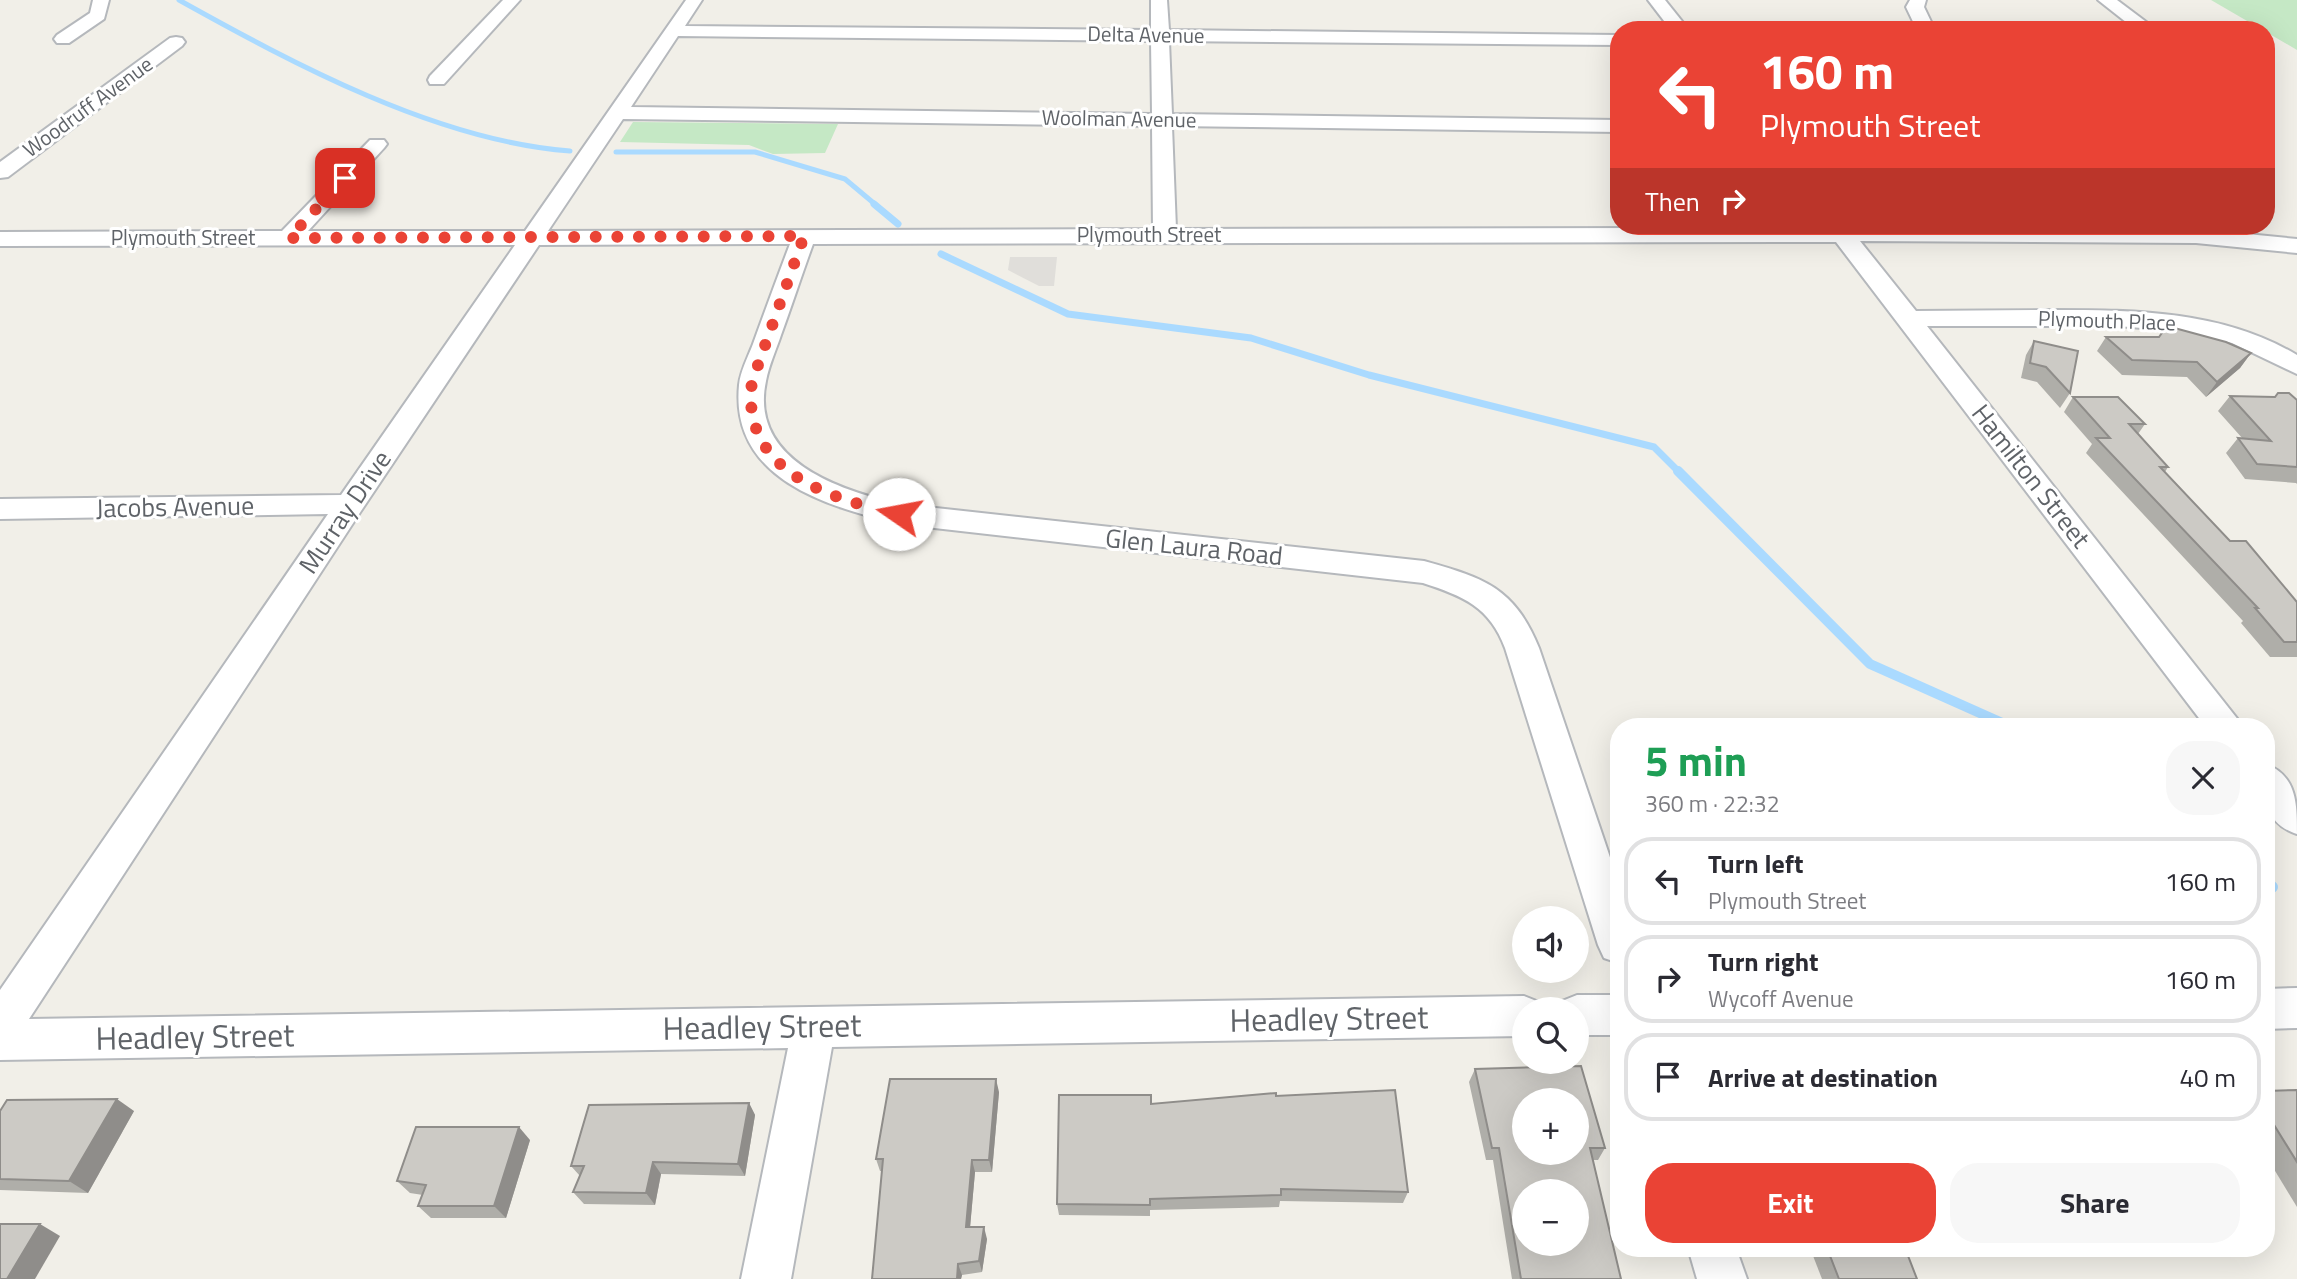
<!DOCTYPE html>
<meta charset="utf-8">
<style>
:root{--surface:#fff;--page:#f7f7f7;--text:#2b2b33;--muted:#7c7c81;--line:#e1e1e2;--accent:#ea4335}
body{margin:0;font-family:"Titillium Web",sans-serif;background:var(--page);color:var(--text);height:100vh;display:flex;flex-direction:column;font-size:26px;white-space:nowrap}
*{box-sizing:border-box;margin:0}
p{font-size:23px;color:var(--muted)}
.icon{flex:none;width:38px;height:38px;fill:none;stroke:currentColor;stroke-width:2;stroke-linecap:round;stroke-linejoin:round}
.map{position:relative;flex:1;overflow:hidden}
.panel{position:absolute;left:1610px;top:718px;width:665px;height:539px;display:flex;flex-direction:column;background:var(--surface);border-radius:28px;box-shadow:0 7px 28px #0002}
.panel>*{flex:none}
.guide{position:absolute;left:1610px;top:21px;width:665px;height:214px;border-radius:28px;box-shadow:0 7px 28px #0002;background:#ea4335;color:#fff;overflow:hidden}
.fabs{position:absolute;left:1512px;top:906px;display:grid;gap:14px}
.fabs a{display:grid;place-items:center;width:77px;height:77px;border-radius:50%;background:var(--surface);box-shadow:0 7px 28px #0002;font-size:35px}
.pin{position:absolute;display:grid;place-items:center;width:60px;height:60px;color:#fff;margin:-30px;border-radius:14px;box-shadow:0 4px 10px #0006}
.me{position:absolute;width:77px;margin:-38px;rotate:282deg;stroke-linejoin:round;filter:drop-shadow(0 0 5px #0008)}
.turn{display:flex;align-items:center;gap:24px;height:147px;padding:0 35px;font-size:32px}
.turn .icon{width:91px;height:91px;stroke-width:2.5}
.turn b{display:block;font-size:49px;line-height:60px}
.then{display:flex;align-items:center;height:66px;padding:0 35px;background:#0003;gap:14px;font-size:26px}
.round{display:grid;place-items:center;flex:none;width:74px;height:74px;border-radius:28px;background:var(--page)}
.summary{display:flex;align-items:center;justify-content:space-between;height:119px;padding:0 35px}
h1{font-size:42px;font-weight:700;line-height:52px;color:#1e9e55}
.cta{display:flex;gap:14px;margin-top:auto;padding:14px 35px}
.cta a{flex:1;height:80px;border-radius:28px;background:var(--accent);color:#fff;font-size:28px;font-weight:700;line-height:80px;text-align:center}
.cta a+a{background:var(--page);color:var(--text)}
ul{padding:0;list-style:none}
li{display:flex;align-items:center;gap:21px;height:88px;margin:0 14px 10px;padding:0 21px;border:4px solid var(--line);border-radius:28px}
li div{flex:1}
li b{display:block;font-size:26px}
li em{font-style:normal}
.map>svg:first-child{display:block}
.industrial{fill:#e0deda}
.green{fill:#c5e8c5}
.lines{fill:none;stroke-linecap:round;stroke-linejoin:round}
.stream-far3{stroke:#aadaff;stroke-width:5}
.stream-far2{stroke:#aadaff;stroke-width:7}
.stream-far1{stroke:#aadaff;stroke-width:10}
.stream{stroke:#aadaff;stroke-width:12}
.minor-casing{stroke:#b5b8bc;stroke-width:4}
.minor{fill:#fff;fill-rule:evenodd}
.wall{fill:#afaea9}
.shaded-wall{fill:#8f8d8a}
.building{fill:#cccac5;stroke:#8f8d8a;stroke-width:2;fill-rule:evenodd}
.route{stroke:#ea4335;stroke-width:12;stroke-dasharray:0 21.6}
.labels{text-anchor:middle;stroke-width:6;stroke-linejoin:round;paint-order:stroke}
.far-street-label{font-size:21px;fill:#5f6368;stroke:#fff}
.street-label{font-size:26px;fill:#5f6368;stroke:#fff}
.near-street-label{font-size:32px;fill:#5f6368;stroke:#fff}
</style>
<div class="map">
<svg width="2297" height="1279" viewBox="0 0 2297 1279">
<rect width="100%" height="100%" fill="#f1efe8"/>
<!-- industrial -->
<path class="industrial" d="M 1010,257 L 1057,257 L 1054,286 L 1039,286 L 1008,270 Z"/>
<!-- green -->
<g class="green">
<path d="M 2211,0 L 2297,0 L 2297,50 Z"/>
<path d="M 633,122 L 838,124 L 825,153 L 773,154 L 749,145 L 620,142 Z"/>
</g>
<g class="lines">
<!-- stream-far3 -->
<g class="stream-far3">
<path d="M 179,0 C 294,64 437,141 570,151"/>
<path d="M 616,152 L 755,152 L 845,179 L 876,205"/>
</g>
<!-- stream-far2 -->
<g class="stream-far2">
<path d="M 874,204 L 898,224"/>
<path d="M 941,254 L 1068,314 L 1251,338 L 1369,375 L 1654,447 L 1680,473"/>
</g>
<!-- stream-far1 -->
<path class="stream-far1" d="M 1678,471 L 1870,664 L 2009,726"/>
<!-- stream -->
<path class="stream" d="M 2266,883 L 2272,887"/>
<defs>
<g id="minor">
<path d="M 93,0 L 109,0 L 104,19 L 69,43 L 57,43 L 54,39 L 57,35 L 90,13 Z"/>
<path d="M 503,0 L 520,0 L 444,84 L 430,84 L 428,80 L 430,76 Z"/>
<path d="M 686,0 L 702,0 L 685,26 L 1151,30 L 1151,0 L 1167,0 L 1169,30 L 1619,35 L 1619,45 L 1169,41 L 1172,114 L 1619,120 L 1619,132 L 1172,126 L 1176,229 L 2113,227 L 2196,229 L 2297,239 L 2297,253 L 2196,243 L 1860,241 L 1916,311 C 1962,311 2008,310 2054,310 C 2138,310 2223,311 2297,355 L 2297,374 L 2232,343 L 2180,331 L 2117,326 L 1927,326 L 2243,726 L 2205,726 L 1836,242 L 813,244 C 802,274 792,305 781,335 C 776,350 769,365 766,381 C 749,460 839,490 899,504 L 1424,561 C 1484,578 1514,587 1539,648 L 1619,884 L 1619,963 L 1604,958 L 1598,945 L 1505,648 C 1490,607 1463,596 1423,583 L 899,524 C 826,506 730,479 739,385 C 740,372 748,357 753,344 C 765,311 777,278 790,244 L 539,245 L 361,511 L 29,1019 L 1524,996 L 1539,1002 L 1543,1010 L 1524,1010 L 1524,1036 L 832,1047 L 791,1279 L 741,1279 L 788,1048 L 0,1060 L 0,990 L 328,514 L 0,519 L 0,499 L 341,495 L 515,245 L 0,246 L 0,232 L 282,231 L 370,140 L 384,140 L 387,144 L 384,148 L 308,231 L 525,231 ZM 678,36 L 1151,41 L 1152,114 L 631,107 ZM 623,119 L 1152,126 L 1153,229 L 548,231 Z"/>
<path d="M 1648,0 L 1665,0 L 1689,30 L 1671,30 Z"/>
<path d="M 1910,0 L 1926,0 L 1924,7 L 1935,30 L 1917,30 L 1906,7 Z"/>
<path d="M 2098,0 L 2117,0 L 2157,30 L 2136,30 Z"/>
<path d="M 176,37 L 182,38 L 185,42 L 182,46 L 8,177 L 0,178 L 0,162 L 170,38 Z"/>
<path d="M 2266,764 C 2297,776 2297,804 2297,834 C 2262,823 2266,795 2266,764 Z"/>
<path d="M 2297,988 L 2297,1028 L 2266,1029 L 2266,989 Z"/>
<path d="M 1577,995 L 1619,995 L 1619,1035 L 1577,1035 L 1577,1010 L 1558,1010 L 1562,1001 Z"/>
<path d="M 1688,1248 L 1736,1248 L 1747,1279 L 1697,1279 Z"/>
</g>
</defs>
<!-- minor casing -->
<use href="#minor" class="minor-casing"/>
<!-- minor -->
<use href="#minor" class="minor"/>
</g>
<!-- wall -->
<g class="wall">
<path d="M 2106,337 L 2251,353 L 2240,368 L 2206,397 L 2187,377 L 2122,375 L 2097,351 Z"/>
<path d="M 2034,341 L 2070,393 L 2060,408 L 2037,382 L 2021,378 L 2026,355 Z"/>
<path d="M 2230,396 L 2297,400 L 2297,484 L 2296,483 L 2245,479 L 2226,453 L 2238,438 L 2243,439 L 2218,411 Z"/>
<path d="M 2073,397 L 2145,424 L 2138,434 L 2168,467 L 2165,472 L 2230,541 L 2297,602 L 2297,657 L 2270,657 L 2241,623 L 2243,621 L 2086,453 L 2092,444 L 2064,412 Z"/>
<path d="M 1475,1069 L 1605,1148 L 1598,1160 L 1593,1160 L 1621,1279 L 1512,1279 L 1493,1160 L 1486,1160 L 1469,1082 Z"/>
<path d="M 2297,1090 L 2297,1207 L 2266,1156 L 2266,1091 Z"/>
<path d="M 999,1092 L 992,1172 L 975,1172 L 970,1227 L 987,1239 L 982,1272 L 962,1275 L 961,1279 L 872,1279 L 882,1171 L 880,1171 L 876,1159 Z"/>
<path d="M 1276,1096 L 1408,1192 L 1403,1203 L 1280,1201 L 1279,1207 L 1150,1210 L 1150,1216 L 1059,1215 L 1057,1204 L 1151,1104 Z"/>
<path d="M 749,1103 L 755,1115 L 745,1176 L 661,1174 L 655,1205 L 584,1204 L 573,1192 L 580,1176 L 571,1166 Z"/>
<path d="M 0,1111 L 134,1111 L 88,1193 L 0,1190 Z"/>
<path d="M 530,1140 L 506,1218 L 431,1218 L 418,1206 L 423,1195 L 410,1193 L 397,1181 Z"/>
<path d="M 1810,1248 L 1905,1248 L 1917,1279 L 1822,1279 Z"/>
</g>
<!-- shaded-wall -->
<g class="shaded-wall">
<path d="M 2251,353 L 2240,368 L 2206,397 L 2217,382 Z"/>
<path d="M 996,1079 L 999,1092 L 992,1172 L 989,1160 Z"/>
<path d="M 117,1099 L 134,1111 L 88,1193 L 69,1181 Z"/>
<path d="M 749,1103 L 755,1115 L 745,1176 L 738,1164 Z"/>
<path d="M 519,1127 L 530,1140 L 506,1218 L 494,1206 Z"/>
<path d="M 972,1160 L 975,1172 L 969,1239 L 966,1227 Z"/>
<path d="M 653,1162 L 661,1174 L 655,1205 L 646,1193 Z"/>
<path d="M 40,1224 L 60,1236 L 35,1279 L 7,1279 Z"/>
<path d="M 984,1227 L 987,1239 L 982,1272 L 979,1261 Z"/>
<path d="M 958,1264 L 962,1275 L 961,1279 L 957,1279 Z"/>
</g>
<!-- building -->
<g class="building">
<path d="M 2167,326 L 2226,342 L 2251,353 L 2217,382 L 2197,362 L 2132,360 L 2106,337 L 2159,337 Z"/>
<path d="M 2034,341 L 2078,351 L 2070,393 L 2046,367 L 2030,363 Z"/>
<path d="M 2278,393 L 2289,393 L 2297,400 L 2297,467 L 2257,464 L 2238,438 L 2271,441 L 2230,396 L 2275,397 Z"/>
<path d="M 2073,397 L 2118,397 L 2145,424 L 2129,424 L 2168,467 L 2160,467 L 2230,541 L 2246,541 L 2297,602 L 2297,642 L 2284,642 L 2255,608 L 2258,608 L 2096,438 L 2110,438 Z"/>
<path d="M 1581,1066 L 1605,1148 L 1590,1148 L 1621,1279 L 1521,1279 L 1499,1148 L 1492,1148 L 1475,1069 ZM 1524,1101 L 1577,1101 L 1577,1153 L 1524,1153 ZM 1524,1192 L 1577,1192 L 1577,1244 L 1524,1244 Z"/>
<path d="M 890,1079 L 996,1079 L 989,1160 L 972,1160 L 966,1227 L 984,1227 L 979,1261 L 958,1264 L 957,1279 L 872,1279 L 883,1159 L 876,1159 Z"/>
<path d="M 1395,1090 L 1408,1192 L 1281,1189 L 1281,1195 L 1150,1199 L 1150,1205 L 1057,1204 L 1059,1095 L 1151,1095 L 1151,1104 L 1276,1093 L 1276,1096 Z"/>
<path d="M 2297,1090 L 2297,1162 L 2266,1112 L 2266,1091 Z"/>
<path d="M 117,1099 L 69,1181 L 0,1179 L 0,1111 L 7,1100 Z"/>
<path d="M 749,1103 L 738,1164 L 653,1162 L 646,1193 L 573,1192 L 584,1166 L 571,1166 L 589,1105 Z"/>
<path d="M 416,1127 L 519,1127 L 494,1206 L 418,1206 L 426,1185 L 397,1181 Z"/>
<path d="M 0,1224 L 40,1224 L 7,1279 L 0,1279 Z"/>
<path d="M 1827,1248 L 1905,1248 L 1917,1279 L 1839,1279 Z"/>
</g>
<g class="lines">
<!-- route -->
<path class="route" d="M 345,178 L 289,238 L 804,236 L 752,382 C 740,471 830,499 899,514"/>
</g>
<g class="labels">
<!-- far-street labels -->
<g class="far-street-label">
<text transform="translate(1146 35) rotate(1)" y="7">Delta Avenue</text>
<text transform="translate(88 107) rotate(-36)" y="7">Woodruff Avenue</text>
<text transform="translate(1119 119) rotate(1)" y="7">Woolman Avenue</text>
<text x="1149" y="242">Plymouth Street</text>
<text x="183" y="245">Plymouth Street</text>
<text transform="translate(2107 321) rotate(2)" y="7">Plymouth Place</text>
</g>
<!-- street labels -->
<g class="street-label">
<text transform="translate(2031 476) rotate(52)" y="9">Hamilton Street</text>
<text transform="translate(175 507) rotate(-1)" y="9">Jacobs Avenue</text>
<text transform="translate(345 512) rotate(-56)" y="9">Murray Drive</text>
<text transform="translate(1194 547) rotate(6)" y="9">Glen Laura Road</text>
</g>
<!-- near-street labels -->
<g class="near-street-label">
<text transform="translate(1329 1019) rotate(-1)" y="11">Headley Street</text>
<text transform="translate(762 1027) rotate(-1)" y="11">Headley Street</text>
<text transform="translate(195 1037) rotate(-1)" y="11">Headley Street</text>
</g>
</g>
</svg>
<div class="fabs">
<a><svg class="icon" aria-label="sound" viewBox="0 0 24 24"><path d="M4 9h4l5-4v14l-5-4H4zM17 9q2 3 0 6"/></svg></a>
<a><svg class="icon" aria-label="search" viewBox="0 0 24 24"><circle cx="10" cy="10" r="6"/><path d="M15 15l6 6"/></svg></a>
<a>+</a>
<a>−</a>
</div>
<div class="pin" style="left:345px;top:178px;background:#d93025"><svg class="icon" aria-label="arrive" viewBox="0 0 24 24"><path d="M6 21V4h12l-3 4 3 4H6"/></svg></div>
<svg class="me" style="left:899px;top:514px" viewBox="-20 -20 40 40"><circle r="19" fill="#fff"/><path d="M0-13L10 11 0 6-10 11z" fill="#ea4335"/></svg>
<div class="guide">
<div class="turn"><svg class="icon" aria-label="left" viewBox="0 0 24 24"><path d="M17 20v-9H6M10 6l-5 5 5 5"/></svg><div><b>160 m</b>Plymouth Street</div></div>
<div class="then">Then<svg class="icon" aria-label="right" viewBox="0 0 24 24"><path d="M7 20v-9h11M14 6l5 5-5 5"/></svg></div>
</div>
<section class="panel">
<div class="summary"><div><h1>5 min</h1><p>360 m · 22:32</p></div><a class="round"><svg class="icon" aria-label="close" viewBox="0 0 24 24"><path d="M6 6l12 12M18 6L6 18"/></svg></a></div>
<ul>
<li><svg class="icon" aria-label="left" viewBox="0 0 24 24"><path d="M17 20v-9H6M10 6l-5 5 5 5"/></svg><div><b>Turn left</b><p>Plymouth Street</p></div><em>160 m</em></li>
<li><svg class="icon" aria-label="right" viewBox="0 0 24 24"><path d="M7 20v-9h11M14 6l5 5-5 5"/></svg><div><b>Turn right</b><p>Wycoff Avenue</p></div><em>160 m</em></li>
<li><svg class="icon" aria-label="arrive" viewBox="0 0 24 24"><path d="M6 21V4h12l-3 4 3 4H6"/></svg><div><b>Arrive at destination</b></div><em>40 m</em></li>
</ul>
<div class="cta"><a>Exit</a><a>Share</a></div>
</section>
</div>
